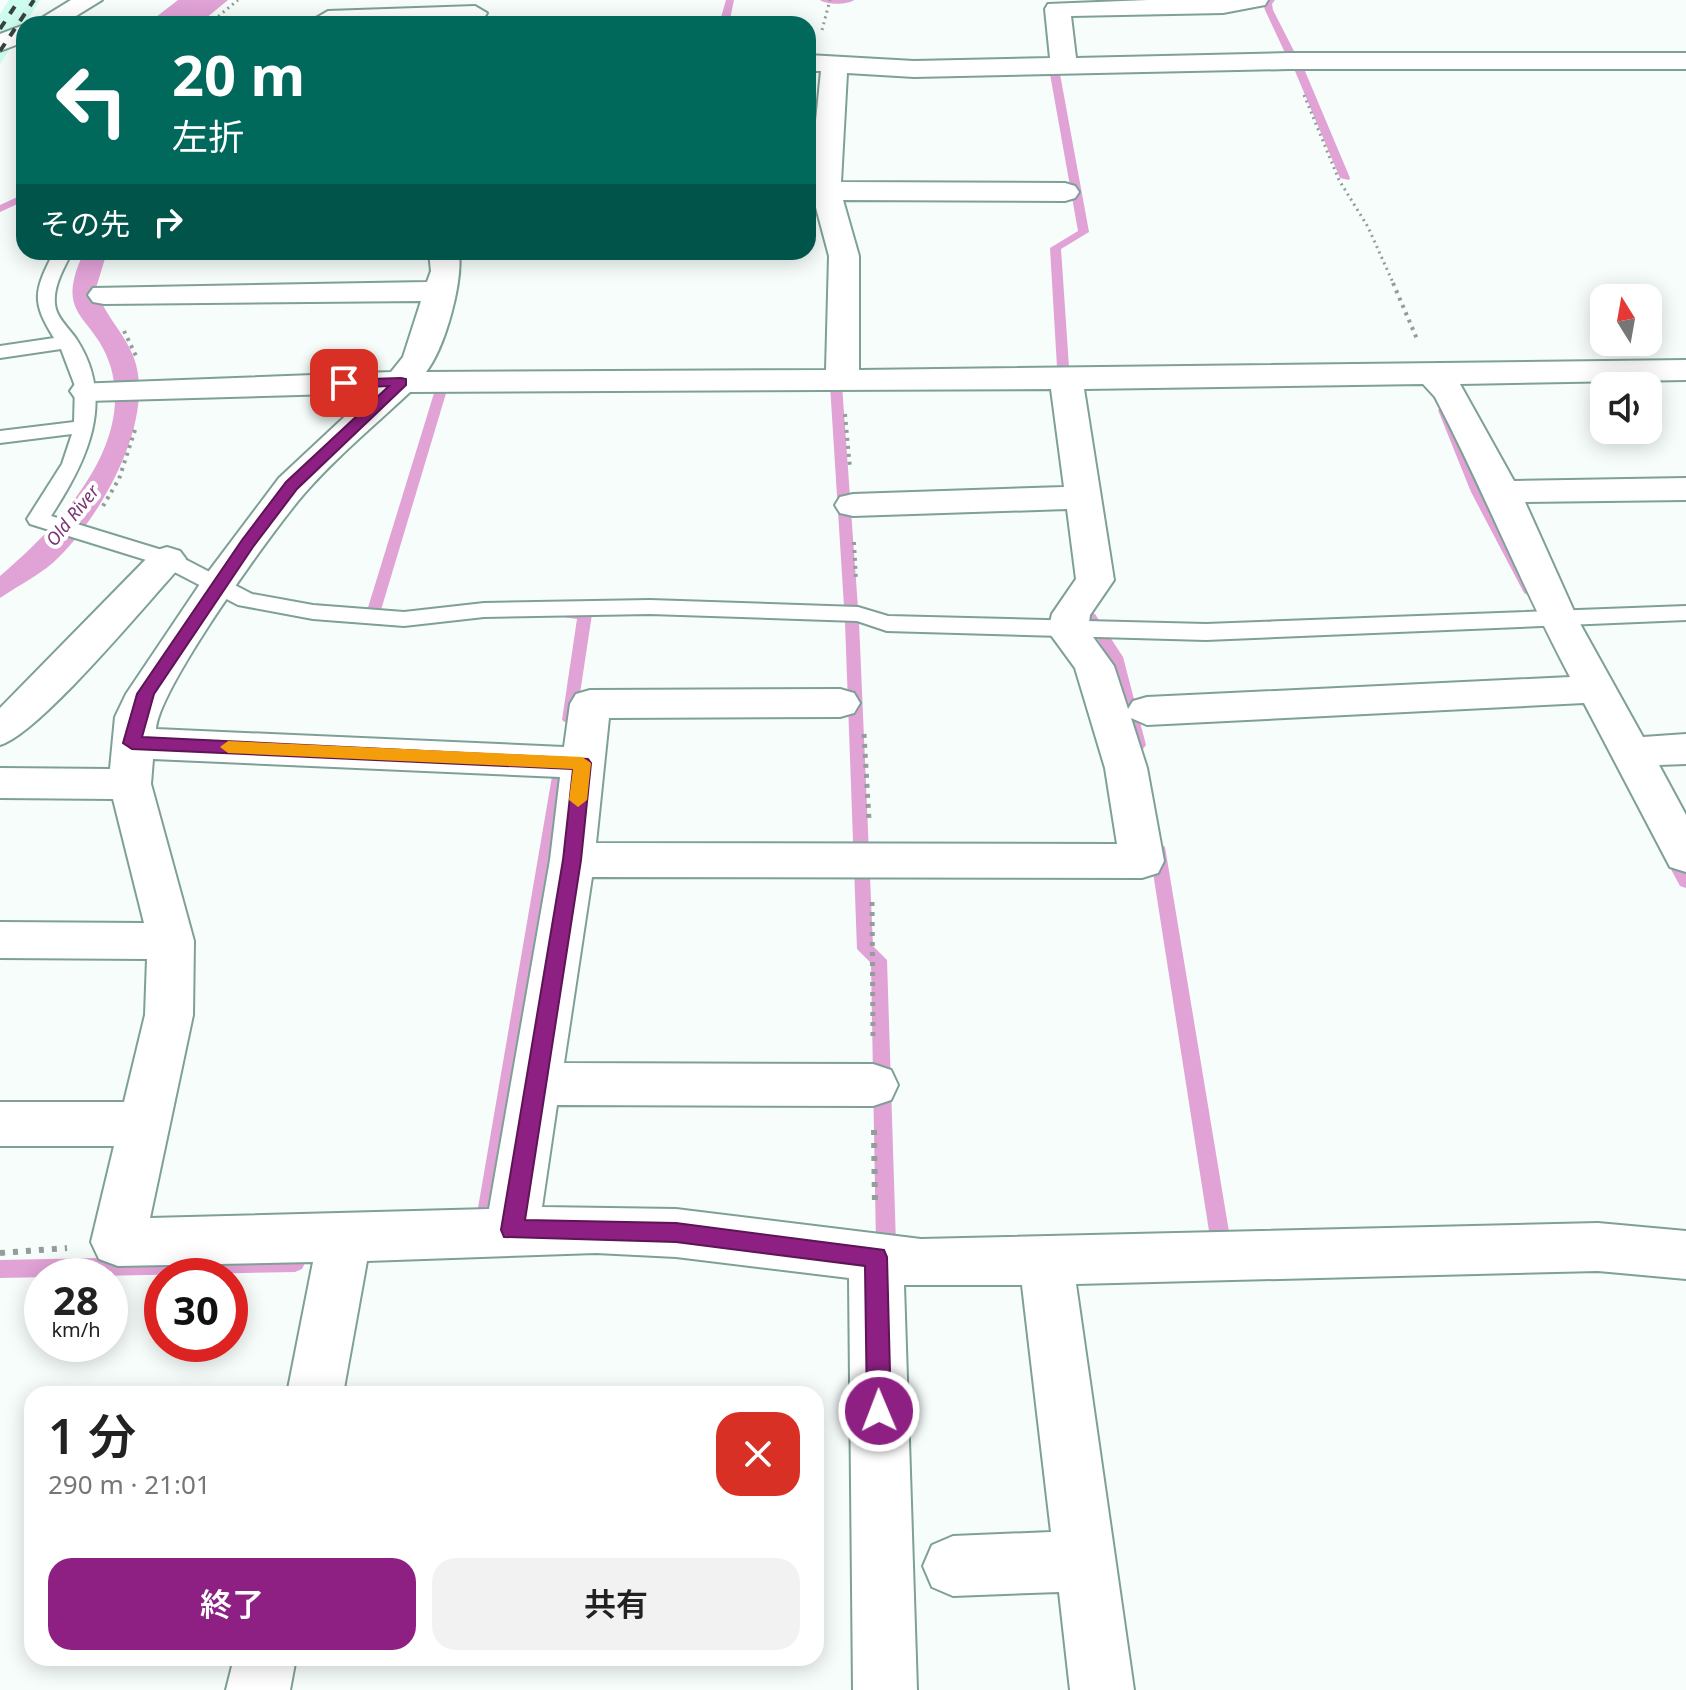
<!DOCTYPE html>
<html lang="ja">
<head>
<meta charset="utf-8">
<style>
  :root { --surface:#fff; --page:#f2f2f2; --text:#222; --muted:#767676; --accent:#8e2083 }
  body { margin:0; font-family:"Noto Sans","Noto Sans JP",sans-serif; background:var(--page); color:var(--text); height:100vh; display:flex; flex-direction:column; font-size:30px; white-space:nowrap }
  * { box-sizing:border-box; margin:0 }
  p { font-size:26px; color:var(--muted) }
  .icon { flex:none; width:44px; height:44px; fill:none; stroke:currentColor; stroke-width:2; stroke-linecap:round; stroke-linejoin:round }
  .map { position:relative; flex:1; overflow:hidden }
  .details { position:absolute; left:24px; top:1386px; width:800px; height:280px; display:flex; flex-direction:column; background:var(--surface); border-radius:24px; box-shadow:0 4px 20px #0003 }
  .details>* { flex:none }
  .guide { position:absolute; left:16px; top:16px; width:800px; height:244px; border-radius:24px; box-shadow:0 4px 20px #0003; background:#00695c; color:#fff; overflow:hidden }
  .needle { width:52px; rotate:349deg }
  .fabs { position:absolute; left:1590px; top:284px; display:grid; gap:16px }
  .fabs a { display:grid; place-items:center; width:72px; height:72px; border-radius:16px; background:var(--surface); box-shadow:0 4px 20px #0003; font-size:40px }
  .speed { position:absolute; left:24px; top:1258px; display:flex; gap:16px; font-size:40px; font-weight:700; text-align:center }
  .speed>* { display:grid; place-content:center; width:104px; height:104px; border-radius:50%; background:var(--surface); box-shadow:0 4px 20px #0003; line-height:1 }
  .speed small { font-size:20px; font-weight:400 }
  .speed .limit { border:12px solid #d22; background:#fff; color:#111 }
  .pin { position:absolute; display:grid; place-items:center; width:68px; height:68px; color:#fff; margin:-34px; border-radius:16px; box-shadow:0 4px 12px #0006 }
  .me { position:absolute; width:88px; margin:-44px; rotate:359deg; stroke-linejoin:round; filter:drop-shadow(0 0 6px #0008) }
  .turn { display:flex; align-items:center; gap:28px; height:168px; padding:0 24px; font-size:36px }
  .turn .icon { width:104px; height:104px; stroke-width:2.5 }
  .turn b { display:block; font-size:56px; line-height:68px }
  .then { display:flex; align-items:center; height:76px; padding:0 24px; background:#0003; gap:16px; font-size:30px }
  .round { display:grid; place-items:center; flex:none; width:84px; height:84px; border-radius:24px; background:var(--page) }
  .head { display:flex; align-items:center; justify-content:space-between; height:136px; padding:0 24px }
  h1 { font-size:48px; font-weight:600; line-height:60px }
  .button { display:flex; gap:16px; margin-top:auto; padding:16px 24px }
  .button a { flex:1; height:92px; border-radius:24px; background:var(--accent); color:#fff; font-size:32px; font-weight:600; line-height:92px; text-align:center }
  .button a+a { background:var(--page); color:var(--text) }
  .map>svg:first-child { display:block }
  .built { fill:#cefcef }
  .water { fill:#e1a2d6 }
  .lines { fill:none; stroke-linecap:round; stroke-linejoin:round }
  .stream { fill:#e1a2d6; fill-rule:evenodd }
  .service-casing { stroke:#7ea097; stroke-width:4 }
  .minor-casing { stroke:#7ea097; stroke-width:4 }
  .tertiary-casing { stroke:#7ea097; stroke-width:4 }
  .path-far3 { stroke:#939d9a; stroke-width:3; stroke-dasharray:2 4; stroke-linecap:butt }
  .path-far2 { stroke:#939d9a; stroke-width:4; stroke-dasharray:3 5; stroke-linecap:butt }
  .path-far1 { stroke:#939d9a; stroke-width:5; stroke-dasharray:4 6; stroke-linecap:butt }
  .path { stroke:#939d9a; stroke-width:6; stroke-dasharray:5 8; stroke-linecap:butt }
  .service { fill:#fff; fill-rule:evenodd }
  .minor { fill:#fff; fill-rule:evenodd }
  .tertiary { fill:#fff; fill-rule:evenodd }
  .rail { stroke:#374340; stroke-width:4; stroke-dasharray:9 9; stroke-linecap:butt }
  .route { fill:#8e2083; stroke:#5c1555; stroke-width:2 }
  .slow { fill:#f59e0b }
  .labels { text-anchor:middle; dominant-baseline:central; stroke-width:8; stroke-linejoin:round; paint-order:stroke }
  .far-water-label { font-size:18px; font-style:italic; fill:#7b3172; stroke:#fff }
</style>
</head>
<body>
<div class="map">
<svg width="1686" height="1690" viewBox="0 0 1686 1690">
  <rect width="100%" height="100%" fill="#f6fdfb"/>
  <path class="built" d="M9 0H40L0 64V14Z"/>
  <g class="water">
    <path d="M178 0H228L199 24H147Z"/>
    <path d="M84 252H107L96 288C103 314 125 333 134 358 156 419 102 514 60 556 44 573 19 585 0 598V576C55 529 134 449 111 368 95 313 52 320 84 252Z"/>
  </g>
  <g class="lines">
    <g class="stream">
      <path d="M726 0H734L729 24H719Z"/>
      <path d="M820 0H854C847 5 827 5 820 0Z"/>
      <path d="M1265 0H1275L1272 4 1273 10 1297 57 1295 59 1287 57 1265 10 1263 3Z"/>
      <path d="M1294 62 1302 64 1350 178 1349 180 1340 178 1292 64Z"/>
      <path d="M1055 71 1060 74 1089 232 1061 249 1069 367 1063 371 1057 367 1050 248 1078 231 1050 74Z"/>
      <path d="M24 194V201L0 212V205Z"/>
      <path d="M836 381 842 385 859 622 873 946 887 960 896 1244 893 1250 886 1253 879 1250 876 1244 871 963 857 949 845 622 830 385Z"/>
      <path d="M441 386 447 390 381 610 394 612 396 615 389 620 368 617 366 614 435 390Z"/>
      <path d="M1444 406 1450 410 1485 492 1537 591 1535 594H1525L1523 591 1471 492 1438 410Z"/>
      <path d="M568 609H585L592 614 576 720 569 725 562 720 577 619 563 617 561 614 563 611Z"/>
      <path d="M1090 612 1095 614 1123 657 1146 745 1143 749 1138 750 1130 745 1109 657 1083 617Z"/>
      <path d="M563 754 571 759 496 1217 493 1223 486 1226 468 1223 465 1217 468 1211 478 1208 555 759Z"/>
      <path d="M1157 841 1165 847 1232 1250 1229 1256 1222 1259 1215 1256 1212 1250 1149 847Z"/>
      <path d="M1669 845 1675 847 1686 867V888L1680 886 1661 851Z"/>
      <path d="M295 1254 302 1257 305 1263 302 1269 295 1272 0 1278V1260Z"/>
    </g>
    <g class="service-casing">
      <path id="service" d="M54 252H72C64 268 53 286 55 304 56 318 71 330 77 340 116 401 87 461 51 516L175 554 252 594 313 605 404 612 484 603 650 600 858 607 888 616 1206 624 1686 606V620L1206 640 887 631 857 621 650 614 484 617 404 626 313 619 238 605 159 564 30 524 27 519 62 464 72 434 0 443V431L74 422 75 386 61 349 0 358V346L54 338C31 301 34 291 54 252Z"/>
    </g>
    <g class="minor-casing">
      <g id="minor">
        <path d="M1148 0H1268L1265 5 1223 13 1071 16 1076 58 1289 53H1686V69H1289L914 77 847 73 841 182 1065 183 1075 186 1079 192 1075 198 1065 201 843 200 859 256V370L1686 360V380L1460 384 1514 481 1686 478V500L1525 502 1578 620 1643 737 1686 734V764L1659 765 1686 815V872L1670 867 1584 703 1147 725 1131 718 1147 768 1164 861 1158 873 1142 878 592 877 564 1063 873 1064 891 1070 898 1085 891 1100 873 1106 557 1105 542 1207 676 1209 921 1239 1598 1223 1686 1231V1279L1598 1271 1076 1284 1134 1690H1070L1059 1592 953 1596 932 1587 923 1566 932 1545 953 1536 1051 1532 1022 1285H904L917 1690H853L849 1278 676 1257 596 1253 367 1261 343 1394H287L313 1262 118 1266 99 1259 91 1242 114 1146H0V1102H124L145 1015 147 959 0 958V922L144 923 113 799 0 798V768L110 769 115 717 126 694 206 575 279 478 370 393 87 401 75 398 70 391 75 384 391 372 403 357 421 301 104 304 93 302 88 295 93 288 427 282 431 271 429 252H459C463 282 445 348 426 372L826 370 829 256 814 200H808L821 71H808V55L914 61 1050 58 1045 9 1048 4ZM1423 384 1435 397C1483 489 1521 585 1570 677L1147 697 1133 701 1128 709 1114 666 1088 630 1090 615 1114 580 1084 389ZM1051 389 1064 487 853 494 840 497 835 505 840 513 853 516 1067 509 1076 579 1052 614 1048 631 1075 668 1105 768 1117 844 596 843 609 718 840 717 854 713 860 703 854 693 840 689 590 690 576 694 570 704 564 747 156 729C159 688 272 531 304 494 336 457 375 425 410 392ZM153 759 560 777 550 860 489 1209 150 1218 193 1015 194 941 151 784Z"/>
        <path d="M475 6 487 13 484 18 322 24 316 18 328 11Z"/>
        <path d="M167 547 180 551 186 559 180 567C146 604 39 734 0 745V708L154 551Z"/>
        <path d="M234 1658H296L290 1690H226Z"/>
      </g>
    </g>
    <g class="tertiary-casing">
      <g id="tertiary">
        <path d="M71 0H102L63 24H32Z"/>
        <path d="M24 25V42L0 51V34Z"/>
      </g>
    </g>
    <g class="path-far3">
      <path d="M209 24 238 0"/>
      <path d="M822 30 830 0"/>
      <path d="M1304 95 1339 180 1368 227 1394 285"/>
    </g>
    <g class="path-far2">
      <path d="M1393 283 1417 339"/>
      <path d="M124 331 137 358"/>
      <path d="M845 414 850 468"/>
      <path d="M103 506 119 479 136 427"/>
      <path d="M854 542 856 580"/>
    </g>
    <g class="path-far1">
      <path d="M864 734 869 820"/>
      <path d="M872 902 873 1040"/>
    </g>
    <g class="path">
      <path d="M874 1130 875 1208"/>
      <path d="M0 1253 67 1248"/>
    </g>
    <use href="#service" class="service"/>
    <use href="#minor" class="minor"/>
    <use href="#tertiary" class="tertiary"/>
    <g class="rail">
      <path d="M0 29 19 0"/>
      <path d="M0 51 34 0"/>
    </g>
  </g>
  <path class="route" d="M401 378 406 379V385L297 489 253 547 154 694 142 737 588 759 591 763 581 860 525 1220 676 1223 884 1250 887 1257 891 1411 888 1419 879 1423 871 1419 867 1411 865 1266 676 1242 504 1237 501 1230 563 860 573 769 132 749 123 743 137 694 242 540 286 482 389 386 344 388 339 386V380Z"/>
  <path class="slow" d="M228 741 582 757 591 763 587 800 578 807 569 800 573 769 228 753 220 747Z"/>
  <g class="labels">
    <g class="far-water-label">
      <text transform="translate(72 515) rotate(-51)">Old River</text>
    </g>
  </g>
</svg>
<div class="fabs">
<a><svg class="needle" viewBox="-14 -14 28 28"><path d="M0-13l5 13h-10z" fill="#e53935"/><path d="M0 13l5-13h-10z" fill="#767676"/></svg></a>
<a><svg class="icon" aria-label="sound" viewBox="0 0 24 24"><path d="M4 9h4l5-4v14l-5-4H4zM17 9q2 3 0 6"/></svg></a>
</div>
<div class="speed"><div>28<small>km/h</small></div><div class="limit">30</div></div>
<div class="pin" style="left:344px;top:383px;background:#d93025"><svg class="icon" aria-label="arrive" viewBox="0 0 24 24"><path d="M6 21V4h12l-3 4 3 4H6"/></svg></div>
<svg class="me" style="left:879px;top:1411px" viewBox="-20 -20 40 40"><circle r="17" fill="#8e2083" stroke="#fff" stroke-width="3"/><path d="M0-11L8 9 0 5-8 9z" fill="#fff"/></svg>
<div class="guide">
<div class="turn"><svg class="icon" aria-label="left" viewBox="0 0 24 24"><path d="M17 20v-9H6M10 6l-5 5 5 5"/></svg><div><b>20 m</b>左折</div></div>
<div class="then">その先<svg class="icon" aria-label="right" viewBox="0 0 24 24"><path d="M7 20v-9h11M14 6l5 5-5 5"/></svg></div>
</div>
<section class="details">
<div class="head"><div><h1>1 分</h1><p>290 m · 21:01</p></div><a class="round" style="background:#d93025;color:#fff"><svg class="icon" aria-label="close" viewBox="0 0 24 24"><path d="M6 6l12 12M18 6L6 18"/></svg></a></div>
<div class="button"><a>終了</a><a>共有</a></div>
</section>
</div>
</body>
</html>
